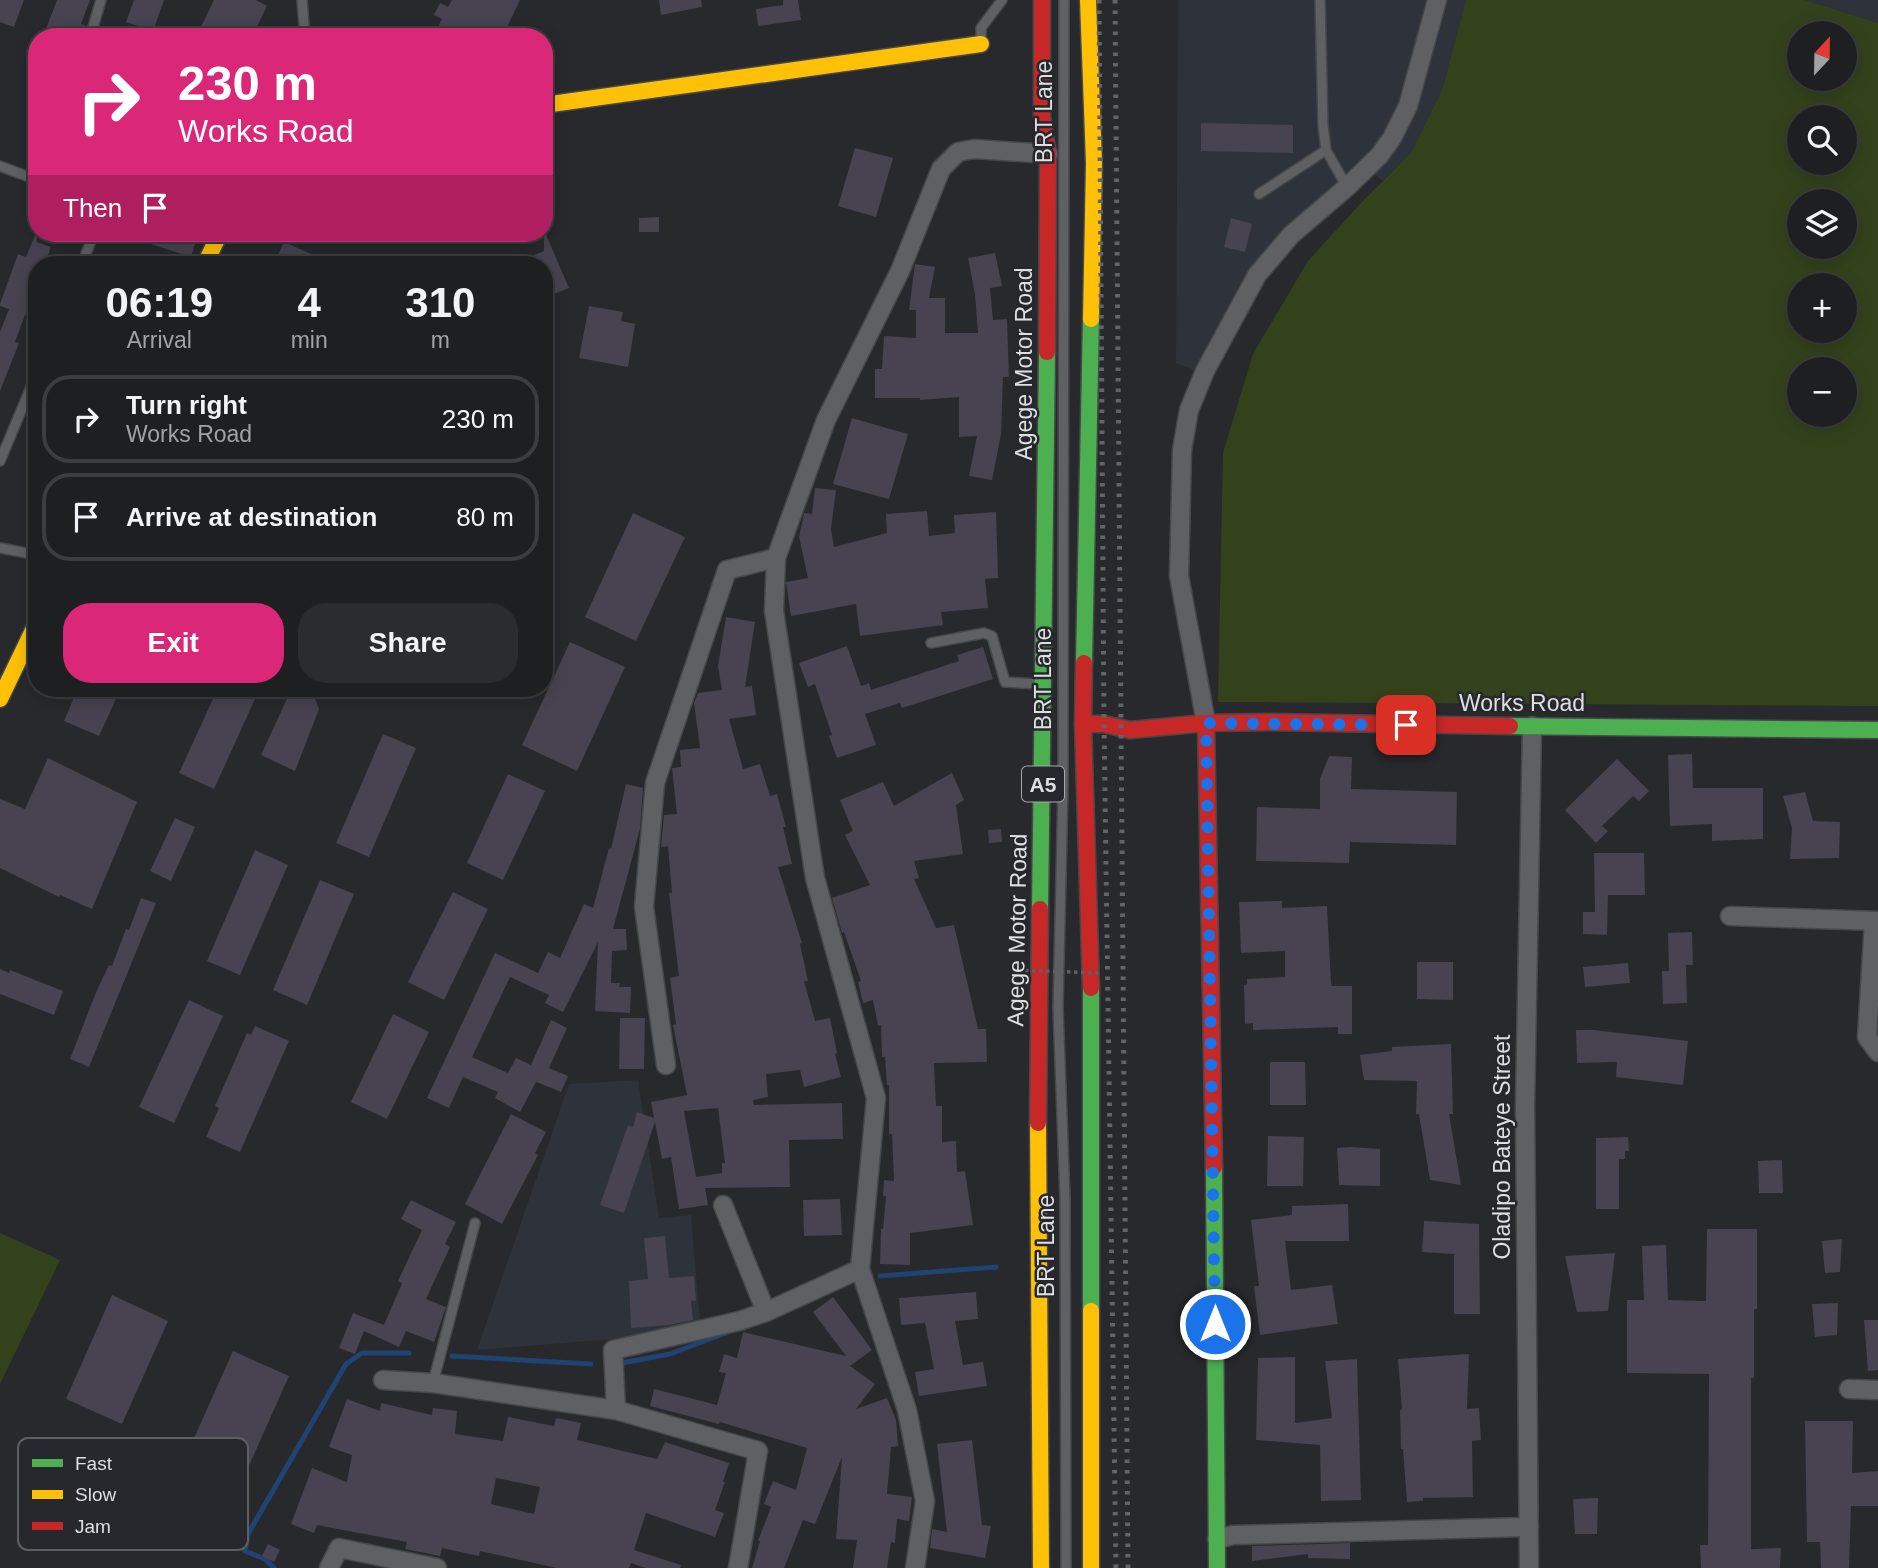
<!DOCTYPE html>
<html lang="en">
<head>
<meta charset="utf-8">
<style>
  :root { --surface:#1d1f21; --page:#2a2c2e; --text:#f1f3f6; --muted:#a0a2a5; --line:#3b3d3f; --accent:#db2777 }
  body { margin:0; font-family:Arial,sans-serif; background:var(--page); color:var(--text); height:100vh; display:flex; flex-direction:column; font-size:26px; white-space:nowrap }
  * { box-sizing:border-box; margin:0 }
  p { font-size:23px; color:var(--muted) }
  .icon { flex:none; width:38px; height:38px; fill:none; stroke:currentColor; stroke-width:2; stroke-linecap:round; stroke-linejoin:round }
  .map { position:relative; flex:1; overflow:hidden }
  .drawer { position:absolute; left:28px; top:256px; width:525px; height:441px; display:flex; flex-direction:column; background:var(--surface); border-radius:28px; box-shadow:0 4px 18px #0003,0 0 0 2px var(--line) }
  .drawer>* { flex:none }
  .hud { position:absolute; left:28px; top:28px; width:525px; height:214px; border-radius:28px; box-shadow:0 4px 18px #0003,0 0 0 2px var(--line); background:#db2777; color:#fff; overflow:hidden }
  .needle { width:46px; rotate:22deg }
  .tools { position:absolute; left:1787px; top:21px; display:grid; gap:14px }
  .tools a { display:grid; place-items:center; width:70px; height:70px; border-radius:50%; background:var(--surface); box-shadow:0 4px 18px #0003,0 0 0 2px var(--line); font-size:35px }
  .pin { position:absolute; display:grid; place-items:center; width:60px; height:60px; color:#fff; margin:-30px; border-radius:14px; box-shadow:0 4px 10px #0006 }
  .me { position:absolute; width:77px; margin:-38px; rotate:0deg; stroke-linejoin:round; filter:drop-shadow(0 0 5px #0008) }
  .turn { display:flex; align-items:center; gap:24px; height:147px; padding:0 35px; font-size:32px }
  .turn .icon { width:91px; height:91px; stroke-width:2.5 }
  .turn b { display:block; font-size:49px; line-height:60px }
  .then { display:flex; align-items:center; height:66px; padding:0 35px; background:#0003; gap:14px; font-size:26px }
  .eta { display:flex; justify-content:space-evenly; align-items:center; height:119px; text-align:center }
  .eta b { font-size:42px; font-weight:600; line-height:49px }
  .button { display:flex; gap:14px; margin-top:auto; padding:14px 35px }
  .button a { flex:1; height:80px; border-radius:28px; background:var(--accent); color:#fff; font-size:28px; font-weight:600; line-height:80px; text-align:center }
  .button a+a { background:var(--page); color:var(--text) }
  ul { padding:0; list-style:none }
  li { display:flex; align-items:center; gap:21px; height:88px; margin:0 14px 10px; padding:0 21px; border:4px solid var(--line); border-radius:28px }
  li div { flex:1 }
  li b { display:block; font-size:26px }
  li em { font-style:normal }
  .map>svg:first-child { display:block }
  .built { fill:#2e323a }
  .green { fill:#34421c; fill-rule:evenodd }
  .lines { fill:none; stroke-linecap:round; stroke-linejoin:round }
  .stream { stroke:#1f4473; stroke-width:5 }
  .building { fill:#474350; fill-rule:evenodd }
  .lane-casing { stroke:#464749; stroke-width:12 }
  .street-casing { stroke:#464749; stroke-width:21 }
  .fast-casing { stroke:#464749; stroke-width:19 }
  .slow-casing { stroke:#464749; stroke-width:19 }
  .jam-casing { stroke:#464749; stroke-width:19 }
  .lane { stroke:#5f6063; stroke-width:9 }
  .street { stroke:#5f6063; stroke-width:18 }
  .fast { stroke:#4caf50; stroke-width:16 }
  .slow { stroke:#ffc107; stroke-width:16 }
  .jam { stroke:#c62828; stroke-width:16 }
  .rail { stroke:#636468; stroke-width:5; stroke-dasharray:3.5 7; stroke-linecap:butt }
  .path-bridge { stroke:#606063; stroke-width:3.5; stroke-dasharray:3.5 3.5; stroke-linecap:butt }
  .route { stroke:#1a73e8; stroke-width:12; stroke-dasharray:0 21.6 }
  .labels { text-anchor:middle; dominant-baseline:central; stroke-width:5; stroke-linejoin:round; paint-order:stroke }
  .shield { fill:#26282d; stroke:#a7a8ac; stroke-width:2 }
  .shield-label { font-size:21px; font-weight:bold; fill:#dedfe2 }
  .street-label { font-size:23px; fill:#dedfe2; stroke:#26282d }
  .key { fill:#26282d; stroke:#5d5f63; stroke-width:2 }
  .key-label { font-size:19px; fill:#dedfe2 }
</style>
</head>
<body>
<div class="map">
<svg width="1878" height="1568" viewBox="0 0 1878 1568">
  <rect width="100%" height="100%" fill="#27292c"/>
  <g class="built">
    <path d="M1178 0H1466L1442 90 1411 153 1382 181 1364 164 1300 218 1243 279 1194 370 1176 363Z"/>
    <path d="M1805 0H1878V23Z"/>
    <path d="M638 1080 659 1218 691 1215 701 1332 477 1350 569 1084Z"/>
  </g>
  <g class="green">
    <path d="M1466 0H1805L1878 23V706L1218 702 1223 453 1253 354 1308 261 1360 204 1411 153 1442 90ZM1799 33H1844V79H1799ZM1799 117H1844V163H1799ZM1799 201H1844V247H1799ZM1799 285H1844V331H1799ZM1799 369H1844V415H1799Z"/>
    <path d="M0 1233 60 1260 0 1384Z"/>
  </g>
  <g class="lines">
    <g class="stream">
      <path d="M880 1276 996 1267"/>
      <path d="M452 1356 591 1364"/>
      <path d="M616 1364 670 1354 731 1331"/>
      <path d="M274 1568 265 1559 245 1551 248 1534 346 1364 362 1353H409"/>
    </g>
  </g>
  <g class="building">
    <path d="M0 0H24L14 27 0 22Z"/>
    <path d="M57 0H90L81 24 86 26 83 37H43Z"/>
    <path d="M134 0H164L153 31 126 22Z"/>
    <path d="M214 0H256L267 6 252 37H196Z"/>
    <path d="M452 0H520L507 27 527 37H433L442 19 434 15 440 3 448 7Z"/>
    <path d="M659 0H701L702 7 661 15Z"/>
    <path d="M783 0H798L801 20 758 26 756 9 783 5Z"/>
    <path d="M1201 123 1293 125V153L1201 151Z"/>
    <path d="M855 148 893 158 876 217 838 206Z"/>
    <path d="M659 217V232H639V218Z"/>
    <path d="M1231 218 1252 224 1245 252 1224 247Z"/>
    <path d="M544 230 569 288 544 298V264H513L544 251Z"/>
    <path d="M36 233 37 242 51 247 45 264H37V298L30 317 25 315 15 342 19 343 0 391V332L9 309 0 306V304L18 254 26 257Z"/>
    <path d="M155 233H181L197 238 191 257 151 244Z"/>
    <path d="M284 242 334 264H274Z"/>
    <path d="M995 253 1002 286 990 288 993 320 1007 319 1009 377H1003L1001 434 992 480 969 476 977 436 959 437V397L920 400V398H875V369H882L884 336 916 338V310H909L915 264 935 267 929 298H945V333H978L975 294 968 258Z"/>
    <path d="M589 306 623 312 621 321 635 324 628 367 579 358Z"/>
    <path d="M852 418 908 434 889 499 833 484Z"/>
    <path d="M815 488 836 490 831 529 834 547 887 533 886 514 927 511 929 536 955 533 954 515 996 512 998 578 985 579 988 608 941 612 943 625 860 636 856 604 791 616 786 582 808 578 799 537 804 513 812 514Z"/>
    <path d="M633 513 685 537 636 641 585 617Z"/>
    <path d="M726 617 755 622 745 687 752 686 756 715 729 719 743 769 760 764 770 796 777 794 786 827H783L792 864 778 867 802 943 800 944 808 981H804L815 1021 830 1018 837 1053 835 1054 841 1077 804 1087 800 1070 766 1074 768 1097 753 1100 754 1105 842 1103 843 1139 789 1140 790 1187 705 1188 708 1205 679 1209 671 1157 662 1159 655 1122 624 1213 600 1205 628 1125 633 1127 637 1112 654 1118 651 1102 687 1095 673 1025 676 1024 670 978 679 976 669 893H672L668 846 661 847 664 815 677 814 672 768 681 767 680 750 700 748 694 703 698 693 722 690 718 666ZM718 1108 725 1163H722V1173L696 1177 684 1111Z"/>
    <path d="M570 642 625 667 577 771 522 745Z"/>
    <path d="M847 646 861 686 869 683 871 690 959 661 957 655 983 647 993 679 902 708 900 703 865 714 876 745 837 758 829 736 832 735 815 684 808 687 799 663Z"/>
    <path d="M78 688H121L99 736 64 721Z"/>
    <path d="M218 688H260L214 789 179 773Z"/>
    <path d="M292 688H311L319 709 295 771 261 755Z"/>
    <path d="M383 734 416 748 369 857 336 843Z"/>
    <path d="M1692 754 1693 788H1763V839L1712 841V824L1670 826 1668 755Z"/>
    <path d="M1329 756 1352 757 1351 789 1457 792 1456 845 1350 842 1349 863 1256 861 1257 807 1320 809V779Z"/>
    <path d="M48 758 137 802 92 909 60 895 59 897 0 868V799L25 809Z"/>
    <path d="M1617 759 1649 791 1639 801 1633 796 1602 826 1608 831 1596 843 1565 810Z"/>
    <path d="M952 773 964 800 956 805 963 854 914 861 919 878 914 879 936 928 954 925 978 1029H986L987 1062 934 1063 936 1106H942V1142L956 1141 957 1172 965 1171 973 1225 910 1233V1265L880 1264 881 1229H883L886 1196H883L884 1180 894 1181 892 1134H889V1085H887L885 1057H882L881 1025 878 1026 873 1000 863 1003 858 982 861 981 844 932 842 933 832 898 870 885 845 835 853 831 840 800 883 782 894 806Z"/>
    <path d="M508 774 545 791 503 880 467 863Z"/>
    <path d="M626 784 643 788 640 829 613 929H626L627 950 612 951 611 983H620L619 987H631L630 1013 595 1011 598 942 563 1012 545 1003 549 995 510 977 472 1057 508 1073 516 1058 531 1065 551 1020 567 1028 549 1068 568 1076 561 1092 536 1082 520 1112 495 1098 498 1092 463 1077 449 1108 427 1098 495 953 538 973 548 952 560 958 584 904 593 908 609 848 611 849Z"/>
    <path d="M1805 792 1813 821 1840 822 1839 858 1790 859 1792 828 1783 796Z"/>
    <path d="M175 818 195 827 171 881 150 871Z"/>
    <path d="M1001 829 1002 842 989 843 988 830Z"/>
    <path d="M255 850 288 865 240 975 207 961Z"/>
    <path d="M1594 853H1644L1645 895H1608L1607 935 1583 934V912H1595Z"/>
    <path d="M320 880 354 894 307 1005 273 990Z"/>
    <path d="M453 892 488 909 444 1000 408 982Z"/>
    <path d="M141 898 156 903 89 1067 70 1059 97 990 109 965 112 966 126 929 129 930Z"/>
    <path d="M1282 901V908L1327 906 1331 983 1332 986H1352V1034H1338V1027L1253 1030V1023L1245 1024 1244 985 1247 984V979L1285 977V951L1241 953 1239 902Z"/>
    <path d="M1692 932 1693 965H1686L1687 1003 1663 1004 1662 971H1669L1668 933Z"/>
    <path d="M1417 962H1453V1000L1417 999Z"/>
    <path d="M1628 963 1630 983 1585 987 1583 967Z"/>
    <path d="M0 969 9 973 10 970 63 991 54 1015 0 994Z"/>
    <path d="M189 1000 223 1016 174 1123 139 1107Z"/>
    <path d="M393 1014 429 1032 387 1119 351 1102Z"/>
    <path d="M620 1018H645L644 1069H619Z"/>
    <path d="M255 1026 289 1041 240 1152 206 1137 219 1108 215 1106 247 1033 251 1035Z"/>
    <path d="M1576 1030H1594L1688 1041 1683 1085 1616 1077 1617 1062 1577 1063Z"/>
    <path d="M1451 1044 1453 1114H1449L1461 1185 1430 1180 1419 1114H1416L1417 1081 1364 1080 1360 1055 1392 1051V1047Z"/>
    <path d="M1270 1062H1305L1306 1105H1270Z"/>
    <path d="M511 1114 546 1132 535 1153 538 1155 502 1224 465 1204Z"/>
    <path d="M1268 1136 1304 1137 1303 1186H1267Z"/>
    <path d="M1628 1137 1629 1151H1625V1159H1619V1209H1596V1138Z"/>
    <path d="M1351 1147 1380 1149V1186L1339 1185 1337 1148Z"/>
    <path d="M1782 1160 1783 1193H1759L1758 1161Z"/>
    <path d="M840 1199 842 1235 804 1236 803 1200Z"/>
    <path d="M411 1200 456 1222 445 1244 450 1247 426 1299 446 1307 434 1342 406 1331 399 1347 364 1331 355 1354 339 1348 353 1313 384 1325 402 1283 398 1281 422 1230 401 1219Z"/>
    <path d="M1348 1204 1349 1241H1285L1291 1290 1332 1285 1338 1324 1260 1335 1254 1286H1259L1251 1220 1292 1215V1206Z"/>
    <path d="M1424 1221 1479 1224 1480 1314H1454V1254L1422 1252Z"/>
    <path d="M1707 1229H1757V1309H1754V1378H1751V1549L1781 1548 1780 1568H1701L1700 1545H1708L1709 1374 1627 1373V1300H1644L1642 1246 1666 1245 1668 1300 1706 1301Z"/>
    <path d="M665 1236 669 1278 694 1276 696 1301H691L693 1320 669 1325 631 1328 629 1281 648 1279 644 1238Z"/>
    <path d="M1842 1239 1840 1272 1825 1273 1822 1241Z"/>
    <path d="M1615 1253 1608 1311 1577 1312 1565 1256Z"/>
    <path d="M976 1292 978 1319 955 1321 963 1365 983 1362 987 1386 919 1396 915 1372 934 1369 925 1323 901 1325 899 1298Z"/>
    <path d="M112 1295 168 1321 122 1424 66 1399Z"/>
    <path d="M833 1297 872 1350 850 1366 875 1384 856 1409 887 1398 896 1420 898 1446 891 1447 887 1494 912 1497 909 1521 897 1519 895 1543 891 1542 887 1568H853L857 1540 836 1539 842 1457 815 1524 803 1520 784 1568H752L760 1541H758L771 1507 764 1504 773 1481 796 1490 807 1448 720 1422 719 1424 650 1406 654 1389 717 1405 726 1373 719 1372 724 1354 737 1358 743 1332 846 1356 813 1312Z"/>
    <path d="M1838 1303 1837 1335 1815 1337 1812 1304Z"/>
    <path d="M1864 1320H1878V1370L1868 1371Z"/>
    <path d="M233 1351 289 1376 243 1479 187 1454Z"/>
    <path d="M1469 1354 1467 1409 1479 1408 1481 1440 1472 1441 1473 1497 1423 1498V1501L1407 1502 1403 1449H1401L1400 1410H1402L1398 1359Z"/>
    <path d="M1295 1357V1423L1332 1418 1325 1361 1357 1359 1361 1500 1321 1501 1320 1445 1256 1440 1258 1358Z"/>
    <path d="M347 1399 380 1411 381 1403 432 1415 433 1408 457 1411 455 1434 503 1441 508 1417 554 1426 556 1418 581 1423 577 1440 657 1459 665 1442 729 1463 723 1482H725L715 1510 724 1513 715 1537 646 1513 634 1550 681 1565 680 1568H646L631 1563 629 1568H557L480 1551 479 1556 442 1548 440 1556 405 1549 407 1542 317 1525 314 1533 291 1524 312 1468 347 1482 352 1455 329 1447ZM496 1478 540 1487 534 1514 491 1504Z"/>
    <path d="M1805 1421H1853L1852 1473 1878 1471V1506H1851L1849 1568H1821L1820 1542H1807Z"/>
    <path d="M972 1440 982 1525 991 1526 985 1558 930 1548 932 1529 947 1532 937 1444Z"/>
    <path d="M1598 1498 1597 1534H1575L1573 1499Z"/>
    <path d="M1350 1543V1559L1308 1558V1554L1252 1561V1546Z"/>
    <path d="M268 1544 280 1550 274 1562 262 1556Z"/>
  </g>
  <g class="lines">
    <g class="lane-casing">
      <g id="lane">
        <path d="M302 0 305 37"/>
        <path d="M1064 0 1063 787 1058 1008 1065 1198 1066 1568"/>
        <path d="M1320 0 1323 126 1326 150 1347 187"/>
        <path d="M90 37 101 0"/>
        <path d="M981 44V28L1002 0"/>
        <path d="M0 166 37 180"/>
        <path d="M1259 194 1326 150"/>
        <path d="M82 264 94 233"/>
        <path d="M0 461 37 373"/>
        <path d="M0 548 37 555"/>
        <path d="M931 643 984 633 992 636 1005 682 1039 684"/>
        <path d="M433 1383 475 1223"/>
      </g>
    </g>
    <g class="street-casing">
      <g id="street">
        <path d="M1206 723 1179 576 1182 450 1189 410 1205 371 1257 275 1291 235 1347 187 1379 156 1392 138 1408 106 1437 0"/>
        <path d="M1730 916 1878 921"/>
        <path d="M1874 921 1867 1037 1878 1052"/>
        <path d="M666 1065 644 907 655 783 727 570 776 558"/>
        <path d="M723 1205 766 1312"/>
        <path d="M383 1380 433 1383 616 1410 758 1451 738 1568"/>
        <path d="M1849 1389 1878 1390"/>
        <path d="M616 1410 613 1350 739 1321 766 1312 860 1269"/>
        <path d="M1217 1539 1233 1535 1529 1527"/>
        <path d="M329 1568 339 1548 437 1568"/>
        <path d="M915 1568 925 1501 907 1410 860 1269 876 1098 815 878 774 611 776 558 826 420 900 271 941 169 958 152 974 149 1048 154"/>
        <path d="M1529 1568 1525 1106 1532 726"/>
      </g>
    </g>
    <g class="fast-casing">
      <g id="fast">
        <path d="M1084 663 1091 319"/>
        <path d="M1510 726 1878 730"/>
        <path d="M1040 909 1047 352"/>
        <path d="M1091 988V1311"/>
        <path d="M1214 1167 1217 1568"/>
      </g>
    </g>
    <g class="slow-casing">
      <g id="slow">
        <path d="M1088 0 1094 163 1091 319"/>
        <path d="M544 105 981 44"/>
        <path d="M205 264 220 233"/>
        <path d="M0 699 37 622"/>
        <path d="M1038 1123 1041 1568"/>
        <path d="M1091 1568V1311"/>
      </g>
    </g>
    <g class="jam-casing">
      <g id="jam">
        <path d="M1042 0V117L1048 154 1047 352"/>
        <path d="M1084 663 1083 724 1091 988"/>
        <path d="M1206 723 1214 1167"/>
        <path d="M1083 724H1104L1130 730 1206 723 1268 722 1510 726"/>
        <path d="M1038 1123 1040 909"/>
      </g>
    </g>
    <use href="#lane" class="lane"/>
    <use href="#street" class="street"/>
    <use href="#fast" class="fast"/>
    <use href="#slow" class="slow"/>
    <use href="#jam" class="jam"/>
    <g class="rail">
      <path d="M1099 0 1104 724 1116 1568"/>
      <path d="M1115 0 1128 1568"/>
    </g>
    <path class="path-bridge" d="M1018 970 1101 973"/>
  </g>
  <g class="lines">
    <path class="route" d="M1215 1324 1206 723 1406 725"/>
  </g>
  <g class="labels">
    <rect class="shield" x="1022" y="766.5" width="42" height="35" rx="5"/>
    <g class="shield-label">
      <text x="1043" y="784">A5</text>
    </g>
    <g class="street-label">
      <text transform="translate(1044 112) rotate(-90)">BRT Lane</text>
      <text transform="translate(1024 364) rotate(-90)">Agege Motor Road</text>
      <text transform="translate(1043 679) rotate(-90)">BRT Lane</text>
      <text x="1522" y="703">Works Road</text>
      <text transform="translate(1017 930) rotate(-89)">Agege Motor Road</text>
      <text transform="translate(1502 1147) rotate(-90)">Oladipo Bateye Street</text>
      <text transform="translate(1046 1246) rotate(-90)">BRT Lane</text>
    </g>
  </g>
  <rect x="18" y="1438" width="230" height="112" rx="10" class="key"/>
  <rect x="32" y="1459" width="31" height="8" fill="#4caf50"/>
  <rect x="32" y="1490" width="31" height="9" fill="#ffc107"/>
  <rect x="32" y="1522" width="31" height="8" fill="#c62828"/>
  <g class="key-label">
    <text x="75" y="1470">Fast</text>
    <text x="75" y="1501">Slow</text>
    <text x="75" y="1533">Jam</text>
  </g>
</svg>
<div class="tools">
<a><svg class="needle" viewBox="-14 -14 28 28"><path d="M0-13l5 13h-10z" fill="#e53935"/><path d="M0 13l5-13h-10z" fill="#a0a2a5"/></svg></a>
<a><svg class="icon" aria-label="search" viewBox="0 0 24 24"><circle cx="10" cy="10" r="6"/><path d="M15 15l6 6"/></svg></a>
<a><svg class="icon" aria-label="layers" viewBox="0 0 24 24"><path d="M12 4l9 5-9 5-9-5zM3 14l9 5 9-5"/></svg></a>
<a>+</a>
<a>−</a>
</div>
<div class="pin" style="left:1406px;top:725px;background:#d93025"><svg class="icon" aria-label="arrive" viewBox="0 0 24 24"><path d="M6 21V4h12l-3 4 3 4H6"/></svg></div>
<svg class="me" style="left:1215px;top:1324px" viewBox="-20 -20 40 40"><circle r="17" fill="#1a73e8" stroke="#fff" stroke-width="3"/><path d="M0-11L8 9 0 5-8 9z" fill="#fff"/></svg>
<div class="hud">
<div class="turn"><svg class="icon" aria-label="right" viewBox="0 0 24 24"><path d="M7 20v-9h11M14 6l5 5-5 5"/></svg><div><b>230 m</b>Works Road</div></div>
<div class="then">Then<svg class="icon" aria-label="arrive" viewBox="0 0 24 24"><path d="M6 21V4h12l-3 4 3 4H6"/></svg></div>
</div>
<section class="drawer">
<div class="eta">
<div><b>06:19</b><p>Arrival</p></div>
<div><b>4</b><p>min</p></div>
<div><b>310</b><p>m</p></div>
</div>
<ul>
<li><svg class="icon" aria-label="right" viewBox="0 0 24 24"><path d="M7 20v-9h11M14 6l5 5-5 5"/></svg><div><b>Turn right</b><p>Works Road</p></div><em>230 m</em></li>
<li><svg class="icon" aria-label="arrive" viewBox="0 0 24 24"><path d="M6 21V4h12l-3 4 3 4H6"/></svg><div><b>Arrive at destination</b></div><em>80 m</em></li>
</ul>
<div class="button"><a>Exit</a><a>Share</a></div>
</section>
</div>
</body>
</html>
